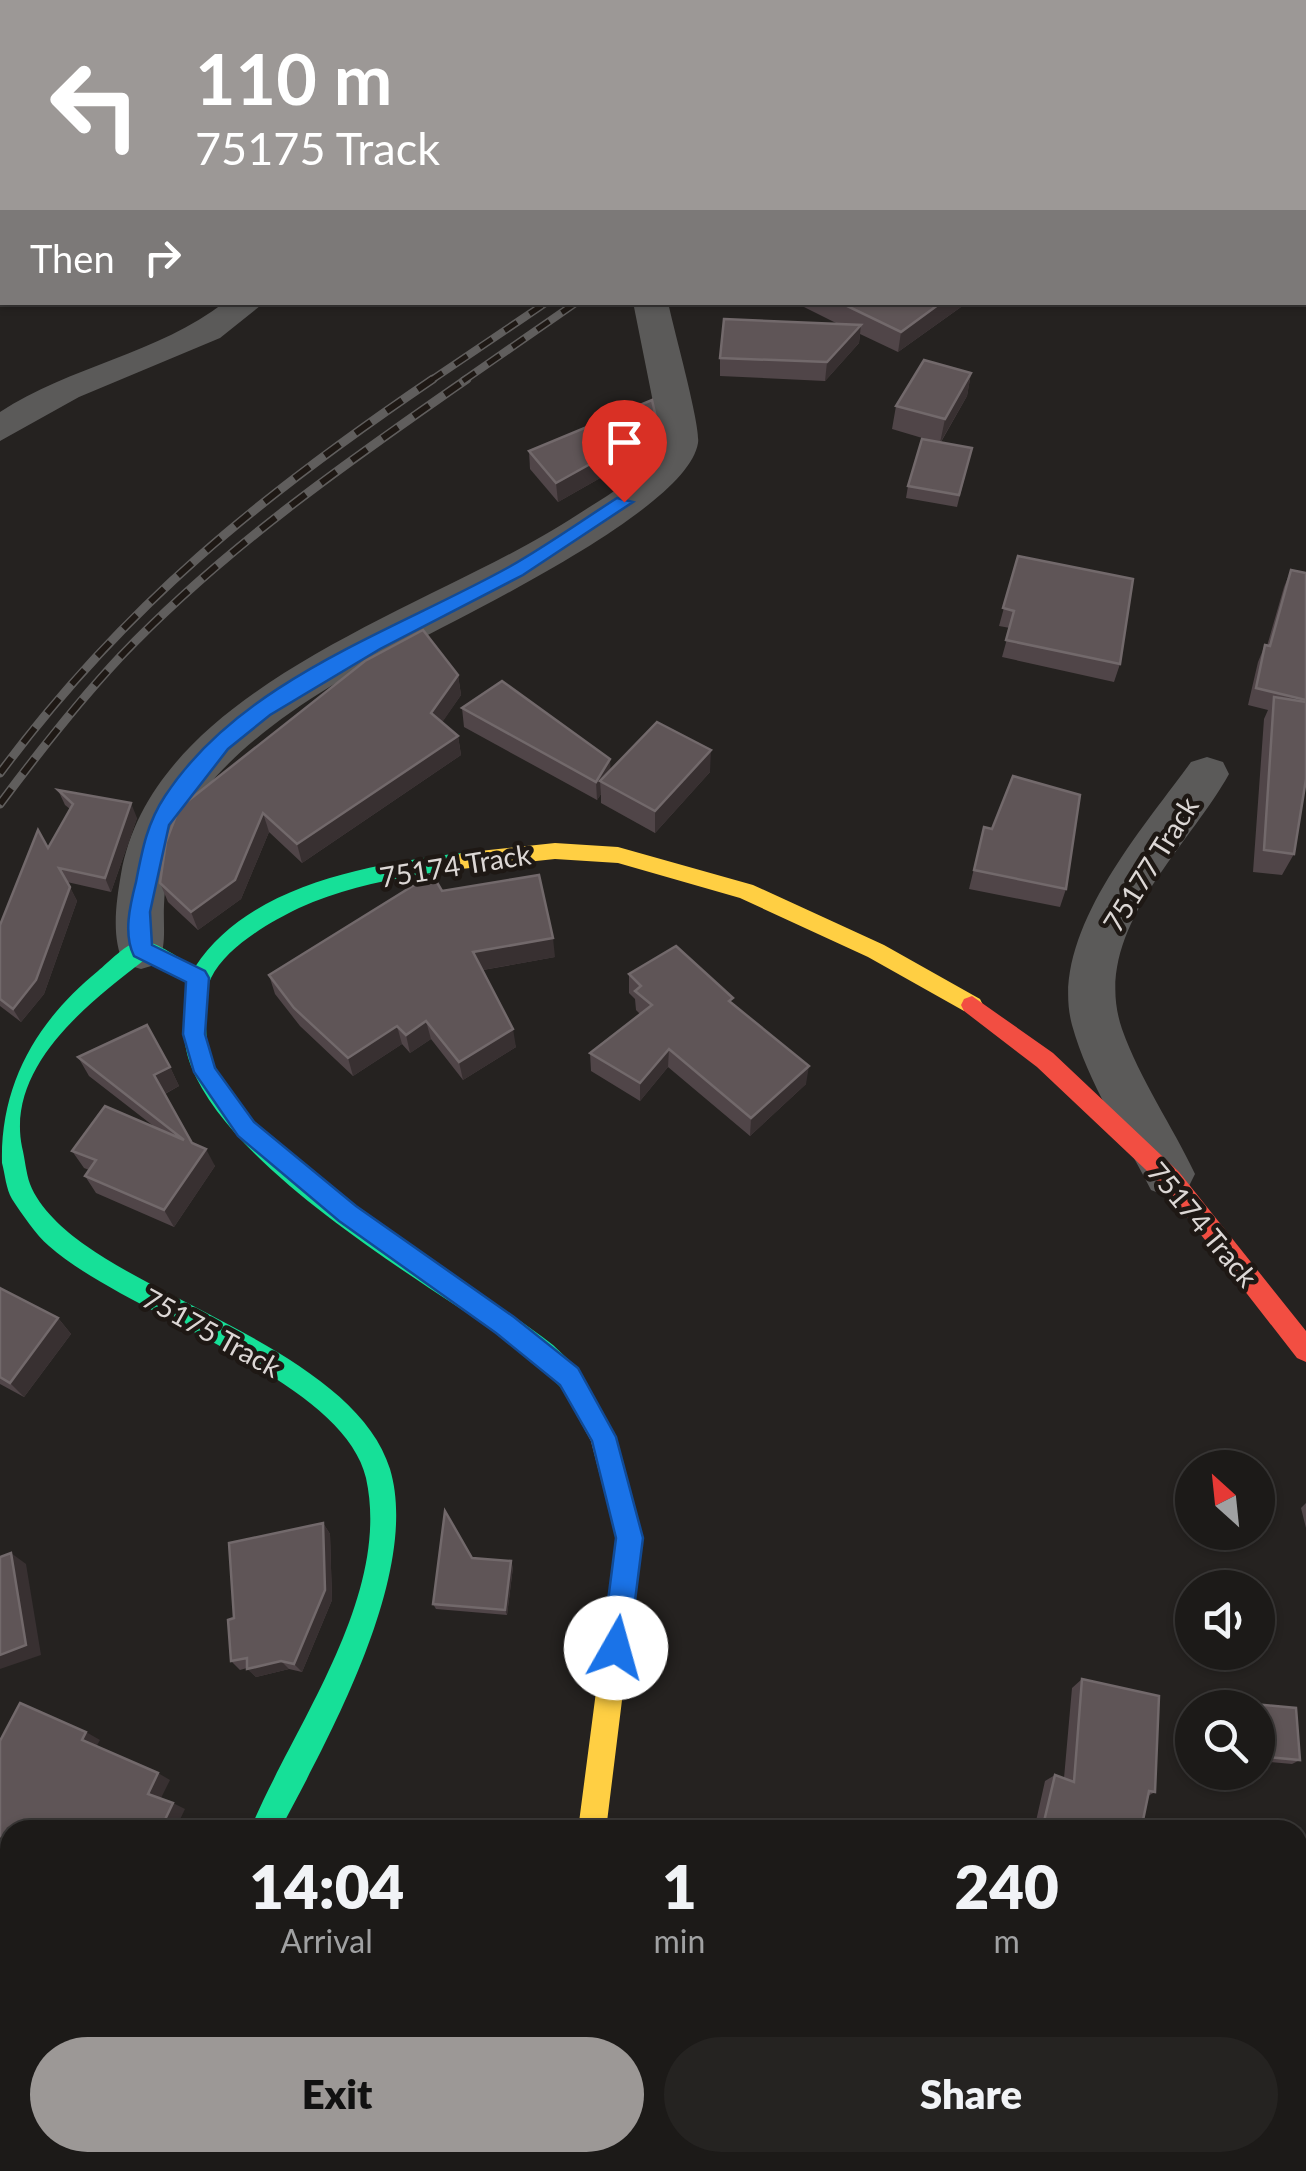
<!DOCTYPE html>
<html lang="en">
<head>
<meta charset="utf-8">
<style>
  :root { --surface:#1c1a18; --page:#252321; --text:#f1f3f6; --muted:#a0a1a2; --line:#3a3837; --accent:#9c9896 }
  body { margin:0; font-family:Lato,sans-serif; background:var(--page); color:var(--text); height:100vh; display:flex; flex-direction:column; font-size:38px; white-space:nowrap }
  * { box-sizing:border-box; margin:0 }
  p { font-size:32px; color:var(--muted) }
  .icon { flex:none; width:55px; height:55px; fill:none; stroke:currentColor; stroke-width:2; stroke-linecap:round; stroke-linejoin:round }
  .map { position:relative; flex:1; overflow:hidden }
  .drawer { position:absolute; left:0px; top:1820px; width:1308px; height:352px; display:flex; flex-direction:column; background:var(--surface); border-radius:30px 30px 0 0; box-shadow:0 2px 8px #0004,0 0 0 2px var(--line) }
  .drawer>* { flex:none }
  .banner { position:absolute; left:0px; top:0px; width:1308px; height:305px; box-shadow:0 2px 8px #0004,0 0 0 2px var(--line); background:#9c9896; color:#fff; overflow:hidden }
  .needle { width:65px; rotate:333deg }
  .tools { position:absolute; left:1175px; top:1450px; display:grid; gap:20px }
  .tools a { display:grid; place-items:center; width:100px; height:100px; border-radius:50%; background:var(--surface); box-shadow:0 2px 8px #0004,0 0 0 2px var(--line); font-size:50px }
  .pin { position:absolute; display:grid; place-items:center; width:85px; height:85px; color:#fff; margin:-102px -42px; border-radius:50% 50% 50% 0; rotate:-45deg; box-shadow:0 0 10px #0007 }
  .pin .icon { rotate:45deg }
  .me { position:absolute; width:110px; margin:-55px; rotate:7deg; stroke-linejoin:round; filter:drop-shadow(0 0 8px #0008) }
  .turn { display:flex; align-items:center; gap:35px; height:210px; padding:0 30px; font-size:45px }
  .turn .icon { width:130px; height:130px; stroke-width:2.5 }
  .turn b { display:block; font-size:70px; line-height:85px }
  .then { display:flex; align-items:center; height:95px; padding:0 30px; background:#0003; gap:20px; font-size:38px }
  .eta { display:flex; justify-content:space-evenly; align-items:center; height:170px; text-align:center }
  .eta b { font-size:60px; font-weight:800; line-height:70px }
  .primary-button { display:flex; gap:20px; margin-top:auto; padding:20px 30px }
  .primary-button a { flex:1; height:115px; border-radius:60px; background:var(--accent); color:#111; font-size:40px; font-weight:800; line-height:115px; text-align:center }
  .primary-button a+a { background:var(--page); color:var(--text) }
  .map>svg:first-child { display:block }
  .lines { fill:none; stroke-linecap:round; stroke-linejoin:round }
  .street { fill:#5b5a59; fill-rule:evenodd }
  .fast { fill:#16e098; fill-rule:evenodd }
  .slow { fill:#ffcf43; fill-rule:evenodd }
  .jam { fill:#f24e42; fill-rule:evenodd }
  .rail-far1-casing { stroke:#605e5d; stroke-width:8 }
  .rail-casing { stroke:#605e5d; stroke-width:9 }
  .rail-far1 { stroke:#1e1814; stroke-width:5; stroke-dasharray:15; stroke-linecap:butt }
  .rail { stroke:#1e1814; stroke-width:6; stroke-dasharray:19; stroke-linecap:butt }
  .wall { fill:#504548 }
  .shaded-wall { fill:#383031 }
  .building { fill:#5f5557; stroke:#72696b; stroke-width:2.5 }
  .route { fill:#1a73e8; stroke:#114b97; stroke-width:2.5 }
  .labels { text-anchor:middle; dominant-baseline:central; stroke-width:9; stroke-linejoin:round; paint-order:stroke }
  .street-label { font-size:28px; fill:#dcd7d5; stroke:#1e1814 }
</style>
</head>
<body>
<div class="map">
<svg width="1306" height="2171" viewBox="0 0 1306 2171">
  <rect width="100%" height="100%" fill="#252220"/>
  <g class="lines">
    <g class="street">
      <path d="M228 0H258V2H229Z"/>
      <path d="M0 127 2 128V148L0 147Z"/>
      <path d="M225 302H265L220 338 79 397 0 441V412C70 366 158 354 225 302Z"/>
      <path d="M633 302H668C673 327 701 426 698 443 686 519 401 644 331 686 284 715 237 749 203 792 177 824 166 864 164 905 163 926 167 945 158 964L141 969 124 964C111 938 116 903 121 874 154 684 435 609 577 515 609 494 644 477 661 442Z"/>
      <path d="M1207 757 1223 762 1229 774C1187 850 1089 932 1122 1029 1140 1080 1172 1125 1195 1174L1187 1190 1169 1197 1151 1190C1124 1137 1088 1083 1072 1025 1048 935 1142 830 1191 762Z"/>
      <path d="M51 2162H124L120 2171H48Z"/>
      <rect x="522" y="2162" width="70" height="9"/>
    </g>
    <path class="fast" d="M461 853 471 861 468 867C452 872 433 872 416 875 376 882 336 891 299 908 270 922 226 947 211 978 205 991 206 1009 206 1023 206 1038 208 1054 214 1068 272 1177 455 1269 553 1345L573 1364 585 1383 581 1391 572 1395C560 1390 554 1379 545 1370 530 1356 513 1344 497 1333 407 1272 231 1167 191 1066 181 1040 182 1010 188 983L143 961C87 1004 6 1067 22 1147 25 1159 26 1173 30 1184 39 1208 65 1231 85 1245 171 1307 358 1363 390 1469 421 1573 328 1739 280 1830H250C293 1726 392 1597 366 1478 343 1378 125 1314 49 1246 36 1235 22 1214 12 1199 6 1189 5 1174 2 1163 0 1082 39 1019 98 971 108 963 127 942 141 941 157 941 181 960 195 967 249 884 371 864 461 853Z"/>
    <g class="slow">
      <path d="M555 843 618 847 753 885 884 945 980 999 983 1005 980 1011H964L868 957 740 898 618 863 555 859 461 869 451 861 461 853Z"/>
      <path d="M572 1371 581 1375 616 1437 642 1538 606 1830H578L616 1538 591 1441 559 1383 563 1375Z"/>
    </g>
    <path class="jam" d="M972 996 1053 1053 1179 1172 1306 1331V1362L1297 1358 1163 1186 1037 1067 964 1011 961 1005 964 999Z"/>
    <g class="rail-far1-casing">
      <g id="rail-far1">
        <path d="M430 381 547 302"/>
        <path d="M463 381 577 302"/>
      </g>
    </g>
    <g class="rail-casing">
      <g id="rail">
        <path d="M0 773C124 606 262 495 433 379"/>
        <path d="M0 804C38 753 77 703 121 656 223 549 346 463 467 379"/>
      </g>
    </g>
    <use href="#rail-far1" class="rail-far1"/>
    <use href="#rail" class="rail"/>
  </g>
  <g class="wall">
    <path d="M794 302H968L898 352 860 334 859 343 825 381 720 376V358L838 324Z"/>
    <path d="M971 373 967 396 941 442 972 448 957 507 906 498 908 486 929 440 892 429 896 406Z"/>
    <path d="M657 441 653 448 558 502 530 469 529 451Z"/>
    <path d="M1018 556 1120 664 1114 682 1002 657 1010 628 999 626Z"/>
    <path d="M1291 570 1306 700 1294 854 1282 875 1253 872 1264 719 1268 710 1248 705 1258 662 1265 645 1267 646 1284 587Z"/>
    <path d="M458 675 461 695 442 722 458 736 461 755 302 863 269 832 241 899 198 930 168 902 160 883Z"/>
    <path d="M462 708 611 770 710 772 655 833 601 803V794L597 800 464 727Z"/>
    <path d="M58 790 137 818 111 892 67 882 77 901 44 994 21 1022 0 1006V925L48 848 70 809 65 805Z"/>
    <path d="M984 827 1066 889 1060 907 969 889Z"/>
    <path d="M442 891 555 957 483 970 516 1047 463 1080 431 1039 410 1053 402 1044 353 1076 300 1026 275 994 269 975Z"/>
    <path d="M629 974 733 1004 806 1084 750 1136 668 1067 640 1101 591 1071 590 1053 640 1014 636 1010 635 999 629 993Z"/>
    <path d="M78 1057 170 1067 179 1086 165 1094 192 1143 215 1166 174 1227 96 1193 85 1176 89 1170 84 1168 72 1151 156 1128 89 1076Z"/>
    <path d="M0 1288 58 1318 71 1334 24 1397 0 1384Z"/>
    <path d="M1306 1503V1528L1301 1508Z"/>
    <path d="M323 1523 330 1534 332 1600 302 1672 289 1669 256 1677 247 1668 240 1670 231 1661 234 1618Z"/>
    <path d="M472 1558 513 1567 507 1615 436 1609 433 1604Z"/>
    <path d="M1082 1679 1155 1792 1148 1796 1141 1830H1034L1045 1781 1055 1775 1064 1778 1072 1688Z"/>
    <path d="M1254 1704 1296 1708 1300 1760 1292 1764 1258 1761V1708H1247Z"/>
    <path d="M941 2162H996L995 2171H939Z"/>
    <path d="M1195 2162H1261L1262 2171H1196Z"/>
  </g>
  <g class="shaded-wall">
    <path d="M942 302H968L898 352 901 332Z"/>
    <path d="M861 325 859 343 825 381 827 362Z"/>
    <path d="M971 373 967 396 940 443 945 419Z"/>
    <path d="M657 422V441L653 448 558 502 556 483Z"/>
    <path d="M458 675 461 695 435 733 431 713Z"/>
    <path d="M458 736 461 755 302 863 297 844Z"/>
    <path d="M711 750 710 772 655 833V811Z"/>
    <path d="M610 759 611 778 600 781 601 794 597 800 596 782Z"/>
    <path d="M131 803 137 818 111 892 105 878Z"/>
    <path d="M263 813 269 832 241 899 198 930 191 912Z"/>
    <path d="M70 887 77 901 44 994 21 1022 13 1009Z"/>
    <path d="M553 938 555 957 477 971 473 952Z"/>
    <path d="M426 1021 431 1039 410 1053 406 1035Z"/>
    <path d="M397 1026 402 1044 353 1076 348 1058Z"/>
    <path d="M513 1029 516 1047 463 1080 459 1062Z"/>
    <path d="M669 1049 668 1067 640 1101V1083Z"/>
    <path d="M809 1066 806 1084 750 1136 751 1118Z"/>
    <path d="M170 1067 179 1086 164 1094 154 1075Z"/>
    <path d="M206 1149 215 1166 174 1227 164 1210Z"/>
    <path d="M58 1318 71 1334 24 1397 10 1383Z"/>
    <path d="M323 1523 330 1534 332 1600 302 1672 294 1664Z"/>
    <path d="M11 1553 26 1564 41 1655 0 1669V1655Z"/>
    <path d="M511 1561 513 1567 507 1615 505 1610Z"/>
    <path d="M281 1661 289 1669 256 1677 247 1669Z"/>
    <path d="M86 1732 100 1740 96 1747 82 1740Z"/>
    <path d="M158 1773 170 1780 160 1800 148 1794Z"/>
    <path d="M173 1803 185 1809 175 1830H160Z"/>
  </g>
  <g class="building">
    <path d="M839 302H942L901 332Z"/>
    <path d="M724 319 861 325 827 362 720 358Z"/>
    <path d="M924 360 971 373 945 419 896 406Z"/>
    <path d="M652 400 657 422 653 429 556 483 529 451Z"/>
    <path d="M922 439 972 448 959 495 908 486Z"/>
    <path d="M1018 556 1133 579 1120 664 1006 640 1014 611 1003 608Z"/>
    <path d="M1291 570 1306 573V700L1256 688 1265 645 1270 646Z"/>
    <path d="M423 630 458 675 431 713 458 736 297 844 263 813 235 880 191 912 160 883 166 842 179 808 365 661Z"/>
    <path d="M502 681 610 759 596 782 462 708Z"/>
    <path d="M1274 697 1306 702V779L1294 854 1264 850Z"/>
    <path d="M657 722 711 750 655 811 600 781Z"/>
    <path d="M1013 776 1080 795 1066 889 974 870 984 827 992 829Z"/>
    <path d="M58 790 131 803 105 878 59 868 70 887 36 980 13 1009 0 999V925L38 830 48 848 73 804Z"/>
    <path d="M432 874 442 891 539 875 553 938 473 952 513 1029 459 1062 426 1021 406 1035 397 1026 348 1058 294 1008 269 975Z"/>
    <path d="M676 946 733 998 729 1001 809 1066 751 1118 669 1049 640 1083 590 1053 652 1005 635 991 641 986 629 974Z"/>
    <path d="M147 1025 170 1067 154 1075 192 1143 206 1149 164 1210 85 1176 96 1160 72 1151 105 1106 184 1140 78 1057Z"/>
    <path d="M0 1288 58 1318 10 1383 0 1377Z"/>
    <path d="M445 1511 472 1558 511 1561 505 1610 433 1604Z"/>
    <path d="M323 1523 325 1590 294 1664 281 1661 247 1669V1658L231 1661 228 1620 234 1618 229 1543Z"/>
    <path d="M11 1553 26 1645 0 1655V1557Z"/>
    <path d="M1082 1679 1159 1696 1155 1792 1149 1791 1141 1830H1042L1055 1775 1074 1782Z"/>
    <path d="M20 1703 86 1732 82 1740 158 1773 148 1794 173 1803 160 1830H10V1841L0 1836V1741Z"/>
    <path d="M1254 1704 1296 1708 1300 1760 1258 1756V1708H1254Z"/>
    <path d="M475 1825 489 1830H474Z"/>
    <path d="M378 2162H460L457 2171H380L383 2165Z"/>
    <path d="M948 2162H996L995 2171H946Z"/>
    <path d="M1208 2162H1261L1262 2171H1208Z"/>
  </g>
  <path class="route" d="M617 498 633 502 523 575 380 649 270 715 228 749 169 825 150 912 152 945 205 971 209 978 205 1034 215 1068 254 1122 356 1206 514 1317 578 1368 616 1437 643 1538 629 1648 625 1658 616 1662 606 1658 602 1648 616 1538 592 1441 560 1385 496 1333 339 1221 238 1136 194 1072 183 1034 186 982 134 956C123 934 130 905 136 882 142 851 147 823 165 796 241 680 392 632 509 567 546 546 581 521 617 498Z"/>
  <g class="labels">
    <g class="street-label">
      <text transform="translate(1150 864) rotate(-58)">75177 Track</text>
      <text transform="translate(455 865) rotate(-9)">75174 Track</text>
      <text transform="translate(1203 1224) rotate(50)">75174 Track</text>
      <text transform="translate(212 1332) rotate(29)">75175 Track</text>
    </g>
  </g>
</svg>
<div class="tools">
<a><svg class="needle" viewBox="-14 -14 28 28"><path d="M0-13l5 13h-10z" fill="#e53935"/><path d="M0 13l5-13h-10z" fill="#a0a1a2"/></svg></a>
<a><svg class="icon" aria-label="sound" viewBox="0 0 24 24"><path d="M4 9h4l5-4v14l-5-4H4zM17 9q2 3 0 6"/></svg></a>
<a><svg class="icon" aria-label="search" viewBox="0 0 24 24"><circle cx="10" cy="10" r="6"/><path d="M15 15l6 6"/></svg></a>
</div>
<div class="pin" style="left:624px;top:502px;background:#d93025"><svg class="icon" aria-label="arrive" viewBox="0 0 24 24"><path d="M6 21V4h12l-3 4 3 4H6"/></svg></div>
<svg class="me" style="left:616px;top:1648px" viewBox="-20 -20 40 40"><circle r="19" fill="#fff"/><path d="M0-13L10 11 0 6-10 11z" fill="#1a73e8"/></svg>
<div class="banner">
<div class="turn"><svg class="icon" aria-label="left" viewBox="0 0 24 24"><path d="M17 20v-9H6M10 6l-5 5 5 5"/></svg><div><b>110 m</b>75175 Track</div></div>
<div class="then">Then<svg class="icon" aria-label="right" viewBox="0 0 24 24"><path d="M7 20v-9h11M14 6l5 5-5 5"/></svg></div>
</div>
<section class="drawer">
<div class="eta">
<div><b>14:04</b><p>Arrival</p></div>
<div><b>1</b><p>min</p></div>
<div><b>240</b><p>m</p></div>
</div>
<div class="primary-button"><a>Exit</a><a>Share</a></div>
</section>
</div>
</body>
</html>
